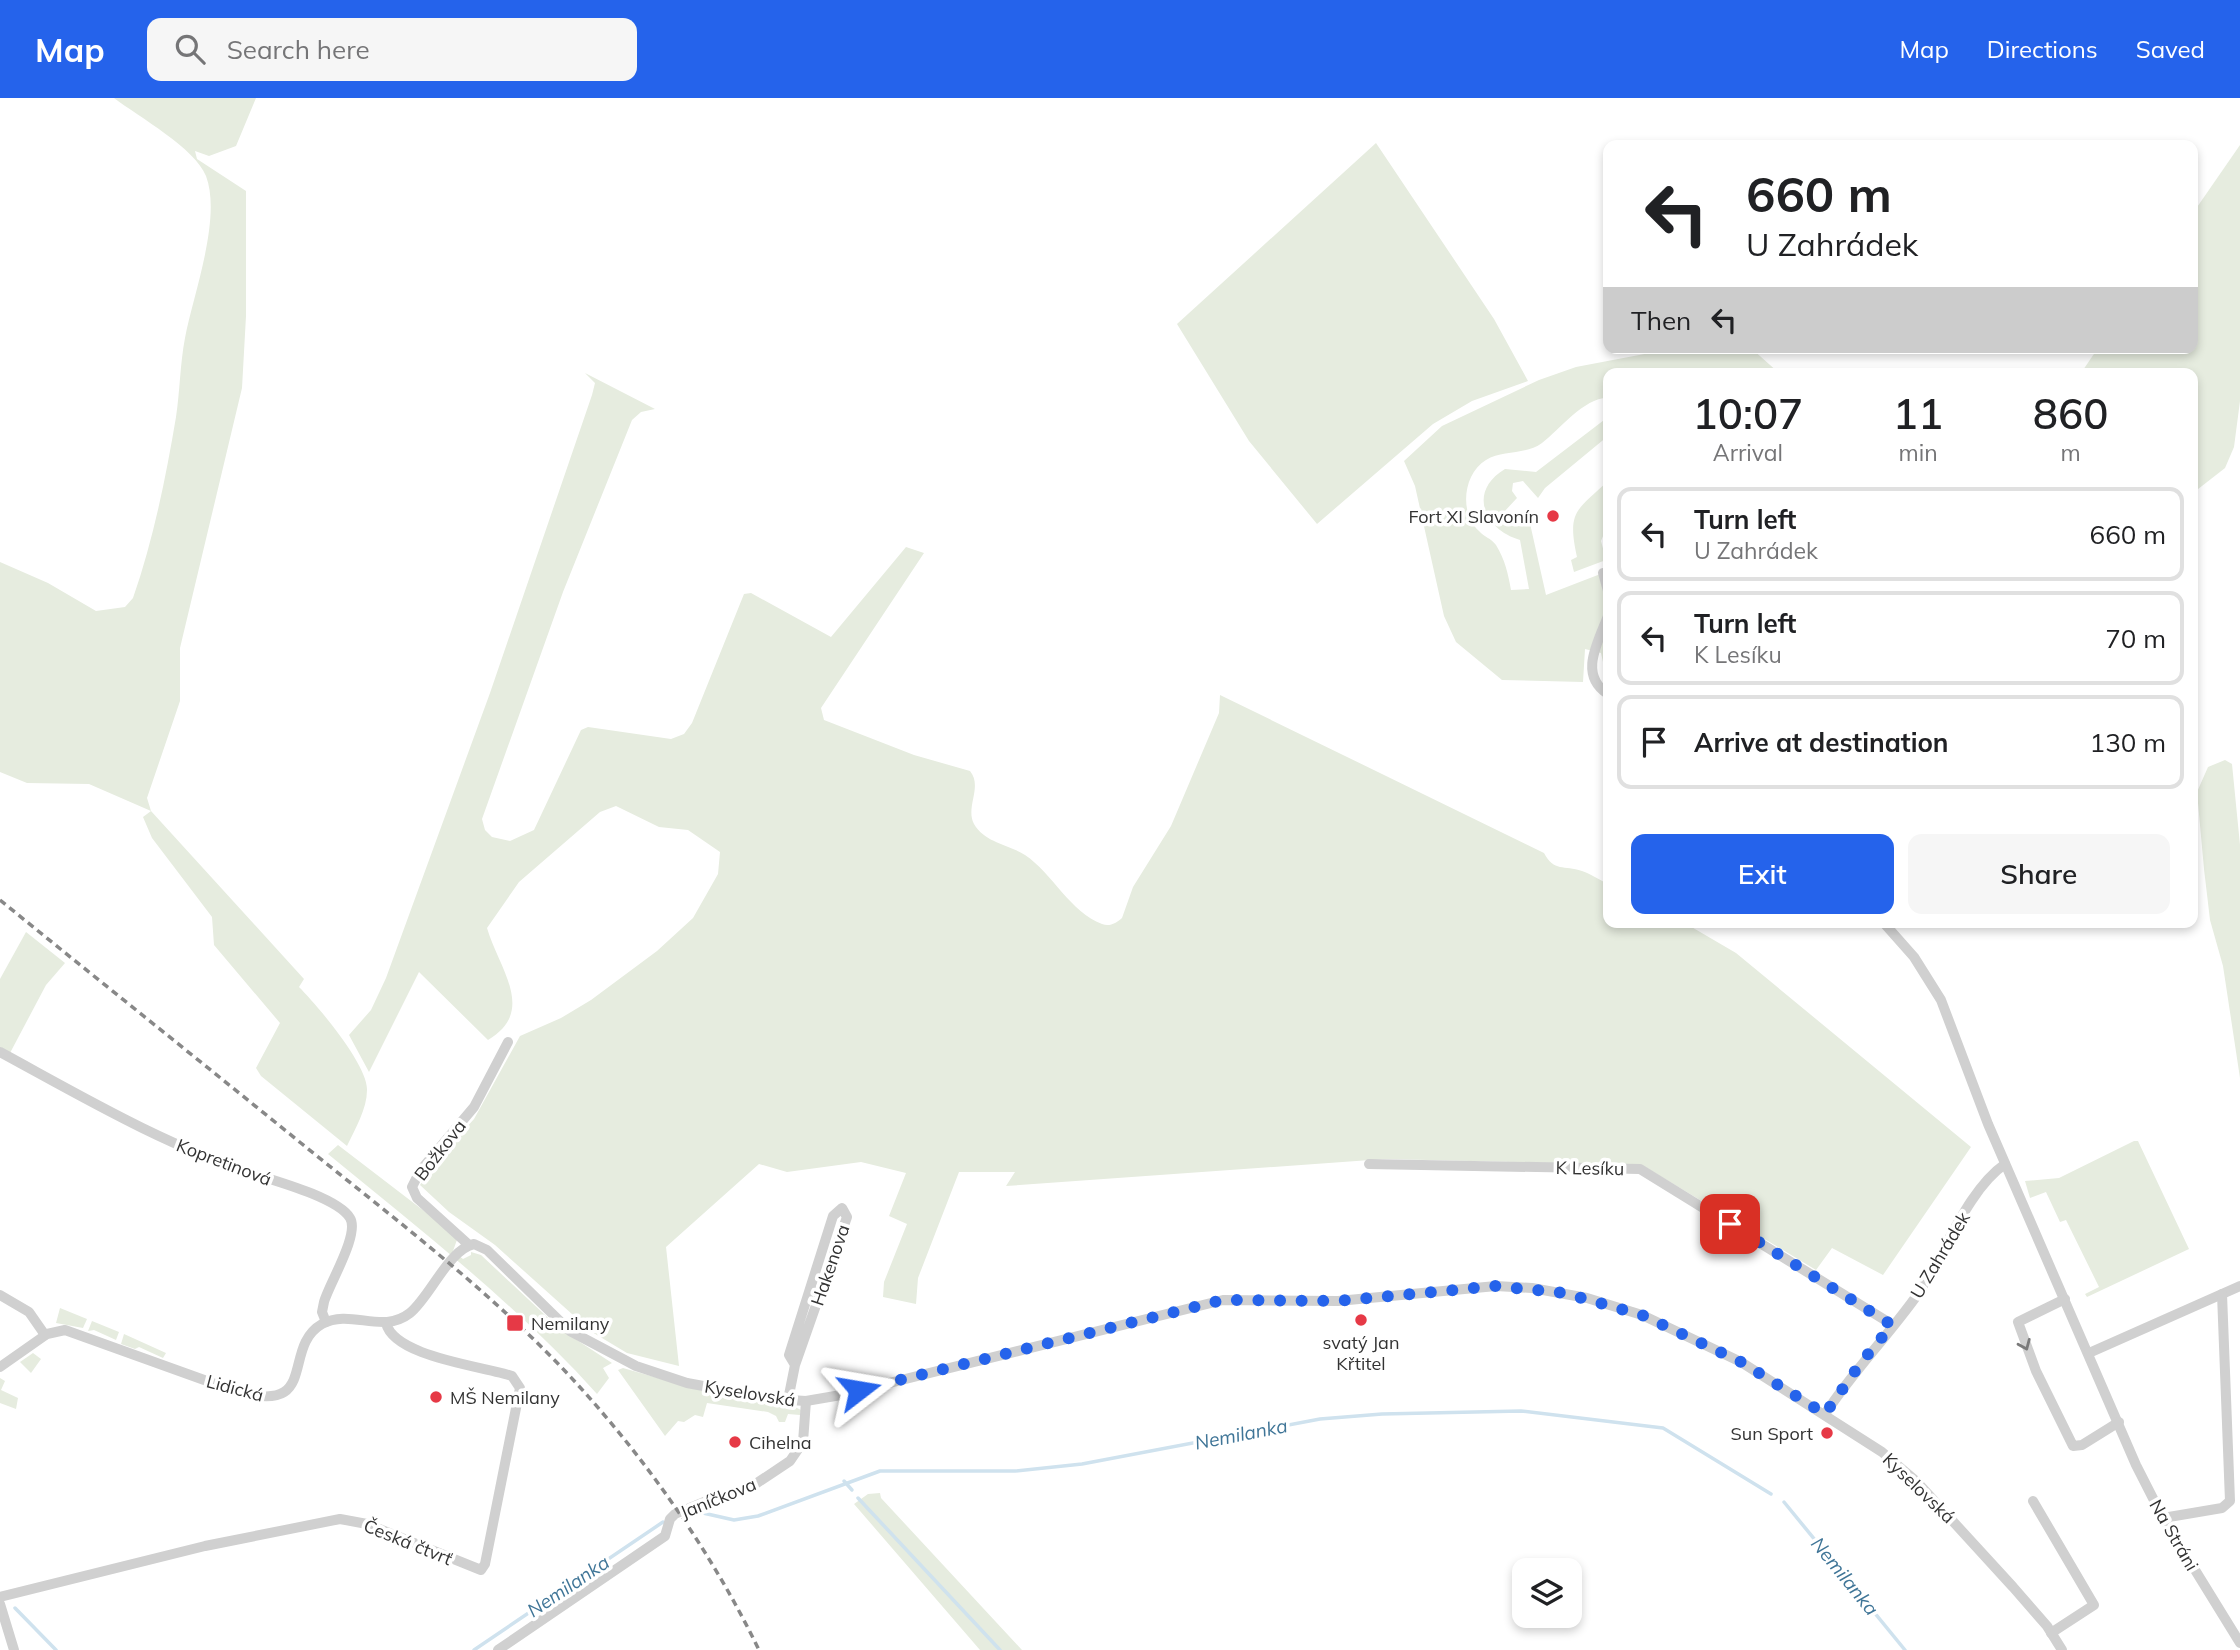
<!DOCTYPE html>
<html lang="en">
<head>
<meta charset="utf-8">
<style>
  :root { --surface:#fff; --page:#f6f6f6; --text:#202124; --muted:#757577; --line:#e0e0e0; --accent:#2563eb }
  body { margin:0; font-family:Mulish,sans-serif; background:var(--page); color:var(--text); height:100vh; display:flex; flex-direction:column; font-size:26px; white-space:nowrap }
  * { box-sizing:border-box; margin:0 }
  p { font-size:23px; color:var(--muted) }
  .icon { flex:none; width:38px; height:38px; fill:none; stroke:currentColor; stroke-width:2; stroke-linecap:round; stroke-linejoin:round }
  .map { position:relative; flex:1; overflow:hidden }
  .panel { position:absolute; left:1603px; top:270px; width:595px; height:560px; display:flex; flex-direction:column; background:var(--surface); border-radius:14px; box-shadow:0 4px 10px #0003 }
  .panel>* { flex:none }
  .banner { position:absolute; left:1603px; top:42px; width:595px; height:214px; border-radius:14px; box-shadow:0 4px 10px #0003; background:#fff; color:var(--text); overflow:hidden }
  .buttons { position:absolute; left:1512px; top:1460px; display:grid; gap:14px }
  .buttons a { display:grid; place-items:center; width:70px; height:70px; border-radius:14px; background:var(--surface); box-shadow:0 4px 10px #0003; font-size:35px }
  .pin { position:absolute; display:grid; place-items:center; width:60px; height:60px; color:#fff; margin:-30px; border-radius:14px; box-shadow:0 4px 10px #0006 }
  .me { position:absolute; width:77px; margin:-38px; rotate:76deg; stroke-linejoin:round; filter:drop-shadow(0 0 5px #0008) }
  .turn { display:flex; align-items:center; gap:24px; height:147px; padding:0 28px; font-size:32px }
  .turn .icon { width:91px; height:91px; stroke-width:2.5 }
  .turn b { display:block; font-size:49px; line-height:60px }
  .then { display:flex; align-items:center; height:66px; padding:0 28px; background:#0003; gap:14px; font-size:26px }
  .eta { display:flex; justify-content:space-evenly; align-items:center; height:119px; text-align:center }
  .eta b { font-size:42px; font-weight:600; line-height:49px }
  .action { display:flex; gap:14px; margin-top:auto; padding:14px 28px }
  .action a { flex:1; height:80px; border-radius:14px; background:var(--accent); color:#fff; font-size:28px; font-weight:600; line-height:80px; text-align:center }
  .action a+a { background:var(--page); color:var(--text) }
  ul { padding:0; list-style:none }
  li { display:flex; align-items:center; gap:21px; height:94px; margin:0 14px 10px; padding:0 14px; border:4px solid var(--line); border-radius:14px }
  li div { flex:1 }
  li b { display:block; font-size:26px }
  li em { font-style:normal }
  header { display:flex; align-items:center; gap:42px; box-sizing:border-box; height:98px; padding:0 35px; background:var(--accent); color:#fff }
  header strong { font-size:33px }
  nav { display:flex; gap:38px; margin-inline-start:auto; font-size:24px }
  .search { width:490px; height:63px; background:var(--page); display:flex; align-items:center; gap:18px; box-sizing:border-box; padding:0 24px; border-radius:14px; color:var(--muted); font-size:26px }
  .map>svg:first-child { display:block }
  .green { fill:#e6ecdf }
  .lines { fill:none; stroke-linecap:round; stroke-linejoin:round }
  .stream { stroke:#cfe2ee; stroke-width:3.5 }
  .minor { stroke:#d0d0d0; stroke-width:10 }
  .rail { stroke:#888; stroke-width:3.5; stroke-dasharray:7 5; stroke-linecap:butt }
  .oneway { stroke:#7a7a7a }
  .route { stroke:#2563eb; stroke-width:12; stroke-dasharray:0 21.6 }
  .poi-dot { fill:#e63946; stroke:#fff; stroke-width:2.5 }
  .labels { text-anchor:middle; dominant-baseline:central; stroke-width:7; stroke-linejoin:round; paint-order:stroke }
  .poi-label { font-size:18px; fill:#333; stroke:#fff; text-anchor:start }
  .street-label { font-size:18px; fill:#333; stroke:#fff }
  .water-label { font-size:19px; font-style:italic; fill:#3f7597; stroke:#fff }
</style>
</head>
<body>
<header>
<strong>Map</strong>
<div class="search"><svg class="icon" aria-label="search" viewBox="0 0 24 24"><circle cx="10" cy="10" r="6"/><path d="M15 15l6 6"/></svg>Search here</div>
<nav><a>Map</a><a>Directions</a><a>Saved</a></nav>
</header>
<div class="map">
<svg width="2240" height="1552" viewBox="0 0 2240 1552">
  <rect width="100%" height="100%" fill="#fff"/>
  <g class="green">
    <path d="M114 0H256L236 48 209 58 195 53 197 61 246 93V218L242 290 180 550V603L147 700 151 713 304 881 299 889C317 907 368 967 367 992 367 1011 355 1031 347 1048L261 978 256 970 280 925 214 847 212 819 152 740 143 719 151 713 89 686 27 685 0 674V464L48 485 96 513 125 509 133 500C153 443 166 379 176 319 180 293 180 266 185 240 193 197 222 121 206 78 195 50 139 19 114 0Z"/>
    <path d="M1376 45 1494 221 1528 283 1472 303 1433 326 1317 426 1249 343 1177 226Z"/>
    <path d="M2240 47V303L2234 349 2225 370 2193 395V275H2081L2098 250H2193V115Z"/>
    <path d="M1676 250H1751L1779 275H1608V300C1585 299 1560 331 1542 345 1526 357 1503 352 1486 362 1463 376 1459 415 1479 433 1484 439 1491 440 1496 447 1505 462 1508 475 1511 492L1529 491 1520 442C1483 431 1468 393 1505 371L1536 374 1608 319V338L1545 390 1538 400 1523 383 1513 385 1512 393 1517 400 1503 415 1510 422 1531 417V430L1546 497 1603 475 1608 493V587L1601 555 1585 551 1583 584 1502 582 1456 544 1444 518 1415 388 1404 363 1442 328 1539 282 1576 269Z"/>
    <path d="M585 275 655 311 641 314 632 322 563 494 482 721 485 732 492 739 510 743 534 732 581 632 588 629 671 641 684 636 692 625 744 496 751 495 831 539 906 449 924 455 821 610 824 622 914 657 970 673C983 689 965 709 974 726 985 745 1008 746 1025 757 1052 775 1071 815 1102 826 1110 829 1116 825 1122 820L1133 789 1171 728 1219 615 1220 597 1544 755C1554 774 1564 767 1582 773 1591 776 1600 782 1608 786V824H1683L1736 855 1971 1049 1883 1177 1832 1150 1816 1172 1642 1067 1384 1061 1006 1088 1015 1074H959L918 1180 916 1206 883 1199 884 1184 907 1126 889 1118 906 1075 861 1064 787 1074 759 1066 666 1149 679 1268 627 1255 592 1234 495 1147 449 1114 420 1087 430 1070 474 1021 520 938 561 920 591 902 657 853 693 820 718 776 720 754 688 732 659 729 616 708 600 714 519 784 487 830C499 871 537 913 488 942L419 874 369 974 349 937 371 912 386 880 490 595 592 297 595 285Z"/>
    <path d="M1608 383V426L1601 443 1606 462 1574 474 1571 462 1577 459C1567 413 1576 413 1608 383Z"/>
    <path d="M2225 662 2232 666 2240 747V980L2223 868 2210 822 2204 771 2197 694 2208 669Z"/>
    <path d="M26 834 65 865 46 887 10 955 0 950V881Z"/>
    <path d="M2134 1043H2138L2189 1151 2087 1199 2085 1196 2099 1189 2066 1122 2060 1124 2046 1094 2030 1100 2025 1083 2059 1080Z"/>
    <path d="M338 1047 458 1139 453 1153 463 1161 471 1157V1154L481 1157 560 1231 612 1265 603 1270 609 1280 597 1296C517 1207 421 1132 328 1056Z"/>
    <path d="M60 1210 87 1221 83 1230 56 1225Z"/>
    <path d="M92 1223 119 1234 116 1242 94 1232 88 1233Z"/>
    <path d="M124 1236 166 1255 163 1260 139 1249 135 1251 121 1246Z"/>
    <path d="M33 1255 41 1261 31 1275 20 1264Z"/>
    <path d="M623 1270 703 1293 795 1309 801 1312 800 1317 788 1316 785 1324H779L776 1318 768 1314 707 1305 703 1319 695 1317 684 1324 678 1323 665 1338 618 1272Z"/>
    <path d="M0 1280 5 1283 1 1292 18 1300 16 1311 0 1305Z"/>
    <path d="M880 1395 881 1400 1022 1552H980L854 1406 868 1396Z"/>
  </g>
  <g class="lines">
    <g class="stream">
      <path d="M844 1383 852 1392"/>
      <path d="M858 1400 1000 1552"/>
      <path d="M1784 1404 1905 1552"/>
      <path d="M703 1415 734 1422 758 1418 880 1373H1015L1082 1366 1320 1321 1382 1316 1521 1313 1663 1330 1771 1396"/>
      <path d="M15 1510 56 1552"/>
      <path d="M474 1552 663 1424"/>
    </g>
    <g class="minor">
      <path d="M1603 475 1608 493"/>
      <path d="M1608 518C1598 544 1578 577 1608 596"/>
      <path d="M1883 824 1914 859 1941 902 1988 1026 2136 1367 2163 1420 2240 1545"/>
      <path d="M0 954C83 999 164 1047 254 1076 276 1083 338 1100 350 1120 360 1136 329 1186 324 1204L322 1214 326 1224"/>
      <path d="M1369 1066 1640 1071 1893 1227"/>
      <path d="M469 1147 417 1100 412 1089 420 1073 474 1009 508 944"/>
      <path d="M0 1197 29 1214 45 1237"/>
      <path d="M2065 1201 2018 1224 2036 1273 2073 1348 2082 1347 2119 1324"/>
      <path d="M2089 1255 2240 1188"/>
      <path d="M0 1269 47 1236 65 1232 232 1292C322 1320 280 1250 322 1226 351 1210 382 1237 410 1215 430 1199 449 1151 474 1146L487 1152 570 1233 636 1268 687 1285 774 1301 806 1303 841 1297 1223 1202 1338 1203 1496 1188 1532 1190 1587 1200 1642 1217 1741 1264 1882 1354 1916 1383 2013 1489 2047 1528 2062 1552"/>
      <path d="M788 1302 795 1267 847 1119 842 1110 833 1118 789 1257 795 1267"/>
      <path d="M1825 1316C1852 1275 1886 1240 1915 1200 1943 1161 1966 1093 2005 1066"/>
      <path d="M2033 1403 2094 1507 2051 1535"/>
      <path d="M2163 1420 2222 1410 2230 1403 2222 1196"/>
      <path d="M0 1499 205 1448 340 1421 367 1426 481 1472 485 1466 520 1290 512 1278C483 1268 394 1259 386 1225"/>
      <path d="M0 1506 14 1552"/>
      <path d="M498 1552 665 1438 670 1421 675 1416 711 1401 748 1391 790 1363 803 1344 806 1303"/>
    </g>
    <path class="rail" d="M0 802C102 885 205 967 307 1050 395 1121 487 1191 565 1273 642 1355 710 1451 759 1552"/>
  </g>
  <defs><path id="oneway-chevron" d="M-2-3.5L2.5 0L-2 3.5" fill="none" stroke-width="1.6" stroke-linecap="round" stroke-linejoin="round" transform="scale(1.75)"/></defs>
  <use class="oneway" href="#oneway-chevron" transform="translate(2025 1247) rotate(67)"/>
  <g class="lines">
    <path class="route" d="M859 1292 1223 1202 1338 1203 1496 1188 1564 1195 1642 1217 1741 1264 1825 1316 1860 1266 1892 1227 1730 1126"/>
  </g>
  <g class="poi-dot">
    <circle cx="1553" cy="418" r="7"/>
    <circle cx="1361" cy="1222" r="7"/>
    <rect x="506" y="1216" width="18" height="18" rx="3.5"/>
    <circle cx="436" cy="1299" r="7"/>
    <circle cx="1827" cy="1335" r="7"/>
    <circle cx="735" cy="1344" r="7"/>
  </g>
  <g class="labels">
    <g class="poi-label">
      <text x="1539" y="418" text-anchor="end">Fort XI Slavonín</text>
      <text x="531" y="1225">Nemilany</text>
      <text x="1361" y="1244" text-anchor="middle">svatý Jan<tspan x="1361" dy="21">Křtitel</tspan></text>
      <text x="450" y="1299">MŠ Nemilany</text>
      <text x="1813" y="1335" text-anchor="end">Sun Sport</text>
      <text x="749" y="1344">Cihelna</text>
    </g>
    <g class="street-label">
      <text transform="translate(440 1052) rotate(-52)">Božkova</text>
      <text transform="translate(224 1064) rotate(21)">Kopretinová</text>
      <text transform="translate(1590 1070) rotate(1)">K Lesíku</text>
      <text transform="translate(1940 1157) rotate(-59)">U Zahrádek</text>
      <text transform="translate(830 1167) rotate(-71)">Hakenova</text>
      <text transform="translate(235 1290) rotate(15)">Lidická</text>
      <text transform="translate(750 1295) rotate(9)">Kyselovská</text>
      <text transform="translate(1919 1390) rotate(44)">Kyselovská</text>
      <text transform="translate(718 1400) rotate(-22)">Janíčkova</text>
      <text transform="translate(2174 1437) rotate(60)">Na Stráni</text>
      <text transform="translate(408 1444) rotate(22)">Česká čtvrť</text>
    </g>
    <g class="water-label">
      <text transform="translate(1241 1336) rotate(-11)">Nemilanka</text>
      <text transform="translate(1845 1478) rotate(51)">Nemilanka</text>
      <text transform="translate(568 1488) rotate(-34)">Nemilanka</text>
    </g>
  </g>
</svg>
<div class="buttons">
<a><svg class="icon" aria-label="layers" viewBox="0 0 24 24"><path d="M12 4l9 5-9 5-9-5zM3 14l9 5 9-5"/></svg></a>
</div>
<div class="pin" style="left:1730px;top:1126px;background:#d93025"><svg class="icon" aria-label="arrive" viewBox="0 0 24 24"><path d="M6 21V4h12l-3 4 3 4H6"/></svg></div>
<svg class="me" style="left:859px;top:1292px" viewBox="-20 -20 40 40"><path d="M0-17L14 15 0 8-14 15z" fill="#2563eb" stroke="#fff" stroke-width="4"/></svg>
<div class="banner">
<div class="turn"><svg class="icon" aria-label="left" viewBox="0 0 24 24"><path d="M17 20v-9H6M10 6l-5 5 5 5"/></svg><div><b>660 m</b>U Zahrádek</div></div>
<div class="then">Then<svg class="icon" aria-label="left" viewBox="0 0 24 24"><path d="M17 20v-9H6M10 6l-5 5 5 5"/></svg></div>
</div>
<section class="panel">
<div class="eta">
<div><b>10:07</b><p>Arrival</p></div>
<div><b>11</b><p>min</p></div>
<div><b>860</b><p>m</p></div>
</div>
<ul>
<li><svg class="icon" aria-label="left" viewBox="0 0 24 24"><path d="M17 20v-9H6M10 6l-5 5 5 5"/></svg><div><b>Turn left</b><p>U Zahrádek</p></div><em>660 m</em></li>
<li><svg class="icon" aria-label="left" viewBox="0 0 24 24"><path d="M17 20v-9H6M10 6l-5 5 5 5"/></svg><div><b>Turn left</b><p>K Lesíku</p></div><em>70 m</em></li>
<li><svg class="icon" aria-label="arrive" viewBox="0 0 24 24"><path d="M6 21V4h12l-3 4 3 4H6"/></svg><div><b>Arrive at destination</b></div><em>130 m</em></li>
</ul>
<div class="action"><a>Exit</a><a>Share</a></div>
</section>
</div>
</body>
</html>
